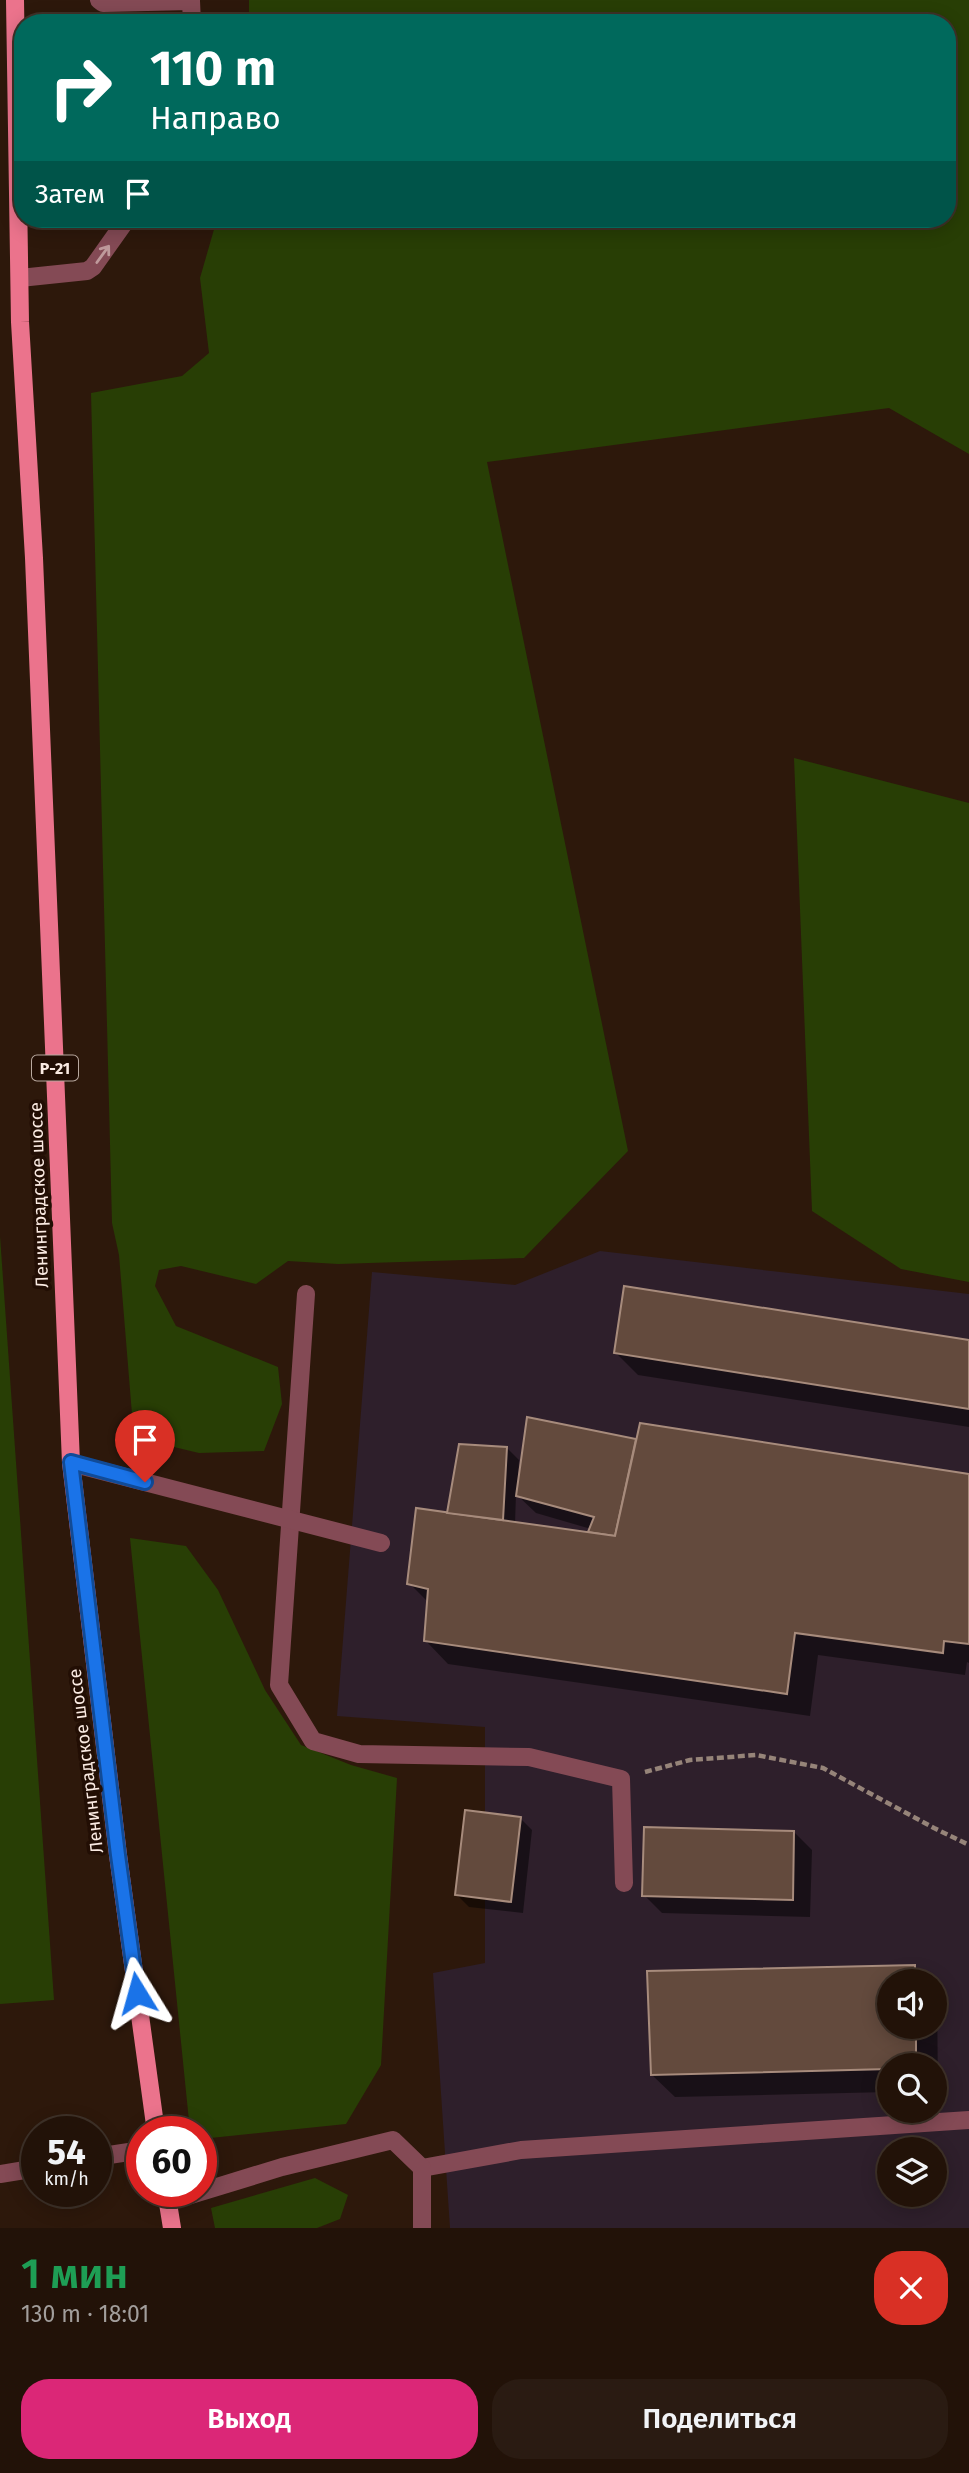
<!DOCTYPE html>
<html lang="ru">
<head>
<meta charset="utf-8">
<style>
  :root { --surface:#221208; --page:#2a1b12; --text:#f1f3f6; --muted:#a29e9c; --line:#3f3229; --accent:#db2777 }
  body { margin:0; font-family:"Fira Sans",sans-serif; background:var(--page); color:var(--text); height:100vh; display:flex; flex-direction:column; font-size:26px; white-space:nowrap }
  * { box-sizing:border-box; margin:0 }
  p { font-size:23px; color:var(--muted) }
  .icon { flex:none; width:38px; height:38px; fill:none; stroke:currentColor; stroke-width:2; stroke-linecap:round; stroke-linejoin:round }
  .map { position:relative; height:2228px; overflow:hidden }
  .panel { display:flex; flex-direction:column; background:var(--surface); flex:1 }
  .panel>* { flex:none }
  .hud { position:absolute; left:14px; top:14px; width:942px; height:214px; border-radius:28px; box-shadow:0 4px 18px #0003,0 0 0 2px var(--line); background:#00695c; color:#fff; overflow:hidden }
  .controls { position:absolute; left:877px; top:1969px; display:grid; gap:14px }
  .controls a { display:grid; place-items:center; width:70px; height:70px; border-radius:50%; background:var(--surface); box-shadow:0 4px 18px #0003,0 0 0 2px var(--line); font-size:35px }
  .speed { position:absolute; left:21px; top:2116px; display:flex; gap:14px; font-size:35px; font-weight:700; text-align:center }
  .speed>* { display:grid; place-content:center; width:91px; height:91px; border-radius:50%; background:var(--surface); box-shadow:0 4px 18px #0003,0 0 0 2px var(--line); line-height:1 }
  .speed small { font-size:18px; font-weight:400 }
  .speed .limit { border:10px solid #d22; background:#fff; color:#111 }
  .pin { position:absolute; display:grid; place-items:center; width:60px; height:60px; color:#fff; margin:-72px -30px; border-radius:50% 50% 50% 0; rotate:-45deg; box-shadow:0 0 7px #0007 }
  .pin .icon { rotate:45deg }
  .me { position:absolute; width:77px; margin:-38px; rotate:352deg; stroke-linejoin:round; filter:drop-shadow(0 0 5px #0008) }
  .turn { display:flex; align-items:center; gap:24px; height:147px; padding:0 21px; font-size:32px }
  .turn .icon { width:91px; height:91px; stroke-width:2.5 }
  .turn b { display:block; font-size:49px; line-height:60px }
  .then { display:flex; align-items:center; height:66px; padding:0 21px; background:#0003; gap:14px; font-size:26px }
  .round { display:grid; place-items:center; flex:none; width:74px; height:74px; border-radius:28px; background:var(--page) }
  .overview { display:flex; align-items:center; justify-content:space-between; height:119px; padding:0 21px }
  h1 { font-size:42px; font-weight:600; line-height:52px; color:#1e9e55 }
  .cta { display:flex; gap:14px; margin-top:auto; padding:14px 21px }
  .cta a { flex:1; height:80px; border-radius:28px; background:var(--accent); color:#fff; font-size:28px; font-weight:600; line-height:80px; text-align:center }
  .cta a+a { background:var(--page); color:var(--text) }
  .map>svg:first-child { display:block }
  .industrial { fill:#2e1f2b; fill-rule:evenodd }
  .green { fill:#283e05 }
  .shadow { fill:#0007; fill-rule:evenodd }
  .building { fill:#634a3d; stroke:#a78b7c; stroke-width:2 }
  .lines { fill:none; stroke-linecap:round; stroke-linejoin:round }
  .path { stroke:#968479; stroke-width:4.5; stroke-dasharray:7 3.5; stroke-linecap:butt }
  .lane { stroke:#844a55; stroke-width:18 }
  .street { stroke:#844a55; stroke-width:18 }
  .primary { stroke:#eb738c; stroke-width:18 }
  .oneway { stroke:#bf9a9c }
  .route-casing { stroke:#114b97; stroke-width:18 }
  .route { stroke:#1a73e8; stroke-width:12 }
  .labels { text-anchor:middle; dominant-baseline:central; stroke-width:7; stroke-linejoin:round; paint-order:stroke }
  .shield { fill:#220e04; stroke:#b9a89f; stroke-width:2 }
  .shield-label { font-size:16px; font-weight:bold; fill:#faeae2 }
  .street-label { font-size:18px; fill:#faeae2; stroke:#220e04 }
</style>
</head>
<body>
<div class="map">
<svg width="969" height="2228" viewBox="0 0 969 2228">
  <rect width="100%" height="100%" fill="#2d180b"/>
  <path class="industrial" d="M600 1251 969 1294V2228H450L433 1973 485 1963V1727L337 1716 372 1272 515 1285ZM889 1981H934V2026H889ZM889 2065H934V2110H889ZM889 2149H934V2194H889Z"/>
  <g class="green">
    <path d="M249 0H969V454L889 408 487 462 628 1151 524 1258 338 1264 288 1261 256 1284 181 1266 159 1270 155 1286 176 1326 278 1367 282 1404 264 1451 199 1453 149 1441 132 1414 119 1255 112 1223 91 393 182 376 209 353 200 278 217 219H947V23H249Z"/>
    <path d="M794 758 969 803V1282L901 1269 812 1211Z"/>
    <path d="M0 1236 54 2000 0 2004Z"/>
    <path d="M130 1538 186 1546 218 1590 265 1690 301 1745 351 1765 397 1778 381 2065 346 2124 201 2139V2132L190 2131Z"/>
    <path d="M315 2178 348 2195 340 2219 317 2228H215L211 2208Z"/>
  </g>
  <g class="shadow">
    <path d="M969 1342V1427L638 1375 615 1352Z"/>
    <path d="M529 1419 637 1441 969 1476V1663L967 1662 965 1675 818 1655 810 1716 448 1664 426 1641 429 1603 409 1583 507 1448 519 1460 518 1477H520ZM516 1494 536 1513 591 1529 589 1534 515 1524Z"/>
    <path d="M520 1818 532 1830 523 1913 469 1907 457 1895Z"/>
    <path d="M794 1832 812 1850 810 1917 662 1913 644 1895Z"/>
    <path d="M914 1967 928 1981H889V2026H934V1987L937 1989 938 2091H934V2065H889V2092L675 2097 652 2075Z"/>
  </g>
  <g class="building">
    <path d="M624 1286 969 1340V1409L614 1353Z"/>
    <path d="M527 1417 636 1439 615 1536 588 1532 594 1517 516 1496Z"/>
    <path d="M640 1423 969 1474V1644L944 1641 943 1653 795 1633 787 1694 424 1641 428 1589 407 1584 416 1508 615 1536Z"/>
    <path d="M459 1444 507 1447 503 1520 447 1513Z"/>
    <path d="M465 1810 521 1817 511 1902 455 1895Z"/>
    <path d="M644 1827 794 1831 793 1900 642 1896Z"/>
    <path d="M915 1965V1981H889V2026H916V2065H889V2069L651 2075 647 1971Z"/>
  </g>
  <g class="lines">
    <path class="path" d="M645 1772 690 1760 756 1755 823 1768 934 1828 969 1845"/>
    <g class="lane">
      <path d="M99 0 103 3 191 1 192 23"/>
      <path d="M20 278 87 271 93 267 127 219"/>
      <path d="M306 1294 279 1685 313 1741 359 1754 529 1757 621 1779 624 1883"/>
      <path d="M71 1463 381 1543"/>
      <path d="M96 2157 142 2150"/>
      <path d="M422 2168 521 2150 969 2120"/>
      <path d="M0 2174 37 2168"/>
    </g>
    <path class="street" d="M168 2202 282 2167 393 2140 422 2168V2228"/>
    <g class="primary">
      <path d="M15 0 20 322 34 558 71 1463 118 1855 156 2132"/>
      <path d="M166 2191 172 2228"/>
    </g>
  </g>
  <defs><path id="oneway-shaft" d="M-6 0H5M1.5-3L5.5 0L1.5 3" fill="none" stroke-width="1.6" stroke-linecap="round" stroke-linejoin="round" transform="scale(1.75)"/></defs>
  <use class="oneway" href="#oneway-shaft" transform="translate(103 254) rotate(-54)"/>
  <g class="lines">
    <g class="route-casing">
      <path id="route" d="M137 1993 118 1855 71 1462 145 1482"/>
    </g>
    <use href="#route" class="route"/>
  </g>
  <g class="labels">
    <rect class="shield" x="32" y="1055.5" width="46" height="25" rx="5"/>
    <g class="shield-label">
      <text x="55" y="1068">Р-21</text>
    </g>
    <g class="street-label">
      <text transform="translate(39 1195) rotate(-92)">Ленинградское шоссе</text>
      <text transform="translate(86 1761) rotate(-97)">Ленинградское шоссе</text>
    </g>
  </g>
</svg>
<div class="controls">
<a><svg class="icon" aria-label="sound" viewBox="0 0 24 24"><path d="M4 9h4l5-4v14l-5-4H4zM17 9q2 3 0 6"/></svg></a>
<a><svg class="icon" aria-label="search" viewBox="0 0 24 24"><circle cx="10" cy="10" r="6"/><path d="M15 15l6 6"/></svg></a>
<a><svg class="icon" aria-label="layers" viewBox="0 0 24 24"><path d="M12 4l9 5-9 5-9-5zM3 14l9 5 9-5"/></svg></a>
</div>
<div class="speed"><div>54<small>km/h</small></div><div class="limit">60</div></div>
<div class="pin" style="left:145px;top:1482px;background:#d93025"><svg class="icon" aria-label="arrive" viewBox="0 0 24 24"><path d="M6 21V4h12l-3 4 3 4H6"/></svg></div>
<svg class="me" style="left:137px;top:1993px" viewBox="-20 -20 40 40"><path d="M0-17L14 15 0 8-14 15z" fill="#1a73e8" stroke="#fff" stroke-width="4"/></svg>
<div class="hud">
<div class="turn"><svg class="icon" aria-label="right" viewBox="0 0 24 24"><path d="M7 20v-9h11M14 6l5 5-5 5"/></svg><div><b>110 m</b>Направо</div></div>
<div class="then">Затем<svg class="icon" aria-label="arrive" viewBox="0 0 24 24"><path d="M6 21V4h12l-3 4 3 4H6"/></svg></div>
</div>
</div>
<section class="panel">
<div class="overview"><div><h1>1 мин</h1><p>130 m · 18:01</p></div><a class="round" style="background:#d93025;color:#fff"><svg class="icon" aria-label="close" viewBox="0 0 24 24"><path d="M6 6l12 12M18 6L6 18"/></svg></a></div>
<div class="cta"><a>Выход</a><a>Поделиться</a></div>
</section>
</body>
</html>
